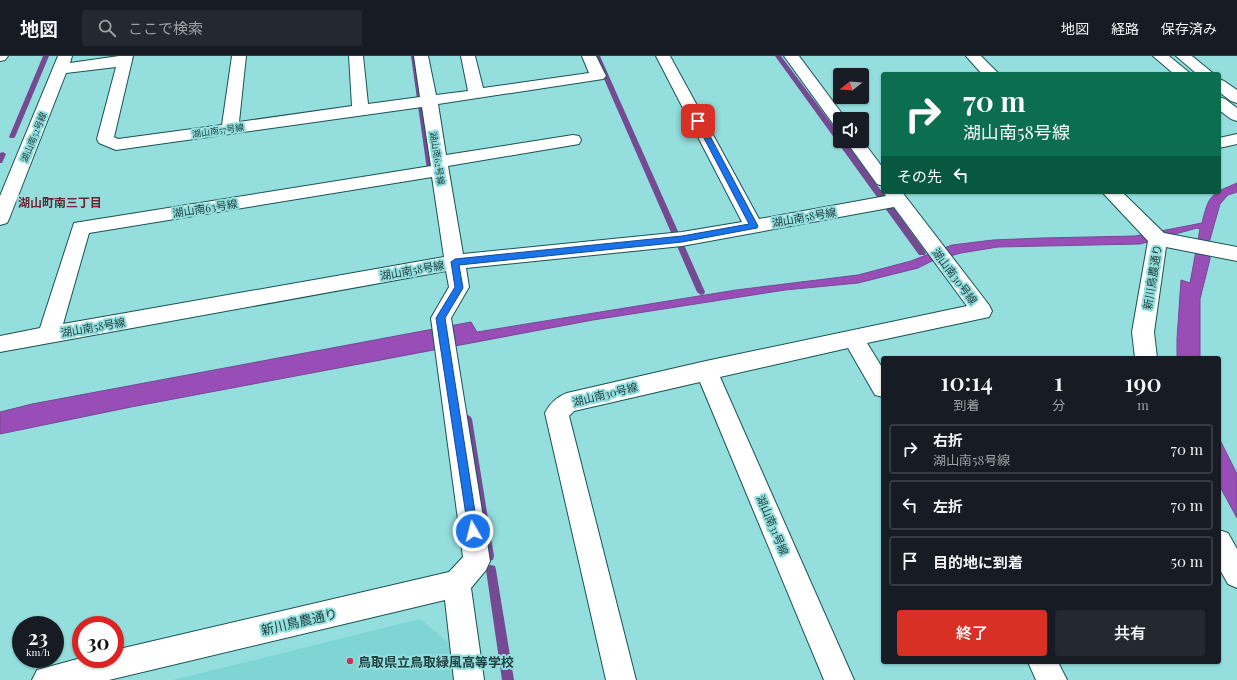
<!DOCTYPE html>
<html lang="ja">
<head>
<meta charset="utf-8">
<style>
  :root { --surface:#171b24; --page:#242831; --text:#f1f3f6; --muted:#9ea1a6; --line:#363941; --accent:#d93025 }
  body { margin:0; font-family:"Playfair Display","Noto Sans JP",serif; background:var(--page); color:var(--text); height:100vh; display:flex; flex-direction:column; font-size:15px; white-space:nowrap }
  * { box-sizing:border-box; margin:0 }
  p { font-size:13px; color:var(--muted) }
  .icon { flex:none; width:22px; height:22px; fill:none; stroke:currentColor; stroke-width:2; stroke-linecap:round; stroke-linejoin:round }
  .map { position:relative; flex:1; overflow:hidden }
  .details { position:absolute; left:881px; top:300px; width:340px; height:308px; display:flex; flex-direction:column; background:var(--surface); border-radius:4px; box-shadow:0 1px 3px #0004 }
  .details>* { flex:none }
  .banner { position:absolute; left:881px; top:16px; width:340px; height:122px; border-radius:4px; box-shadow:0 1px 3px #0004; background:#0b6e4f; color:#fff; overflow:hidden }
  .needle { width:26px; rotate:253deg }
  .controls { position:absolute; left:833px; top:12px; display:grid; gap:8px }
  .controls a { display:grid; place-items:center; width:36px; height:36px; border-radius:4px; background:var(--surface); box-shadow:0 1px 3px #0004; font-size:20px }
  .speed { position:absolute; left:12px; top:560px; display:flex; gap:8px; font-size:20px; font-weight:700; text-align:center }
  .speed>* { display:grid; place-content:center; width:52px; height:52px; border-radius:50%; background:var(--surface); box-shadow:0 1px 3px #0004; line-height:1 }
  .speed small { font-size:10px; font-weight:400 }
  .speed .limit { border:6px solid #d22; background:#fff; color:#111 }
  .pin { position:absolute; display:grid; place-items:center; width:34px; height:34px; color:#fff; margin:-17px; border-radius:8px; box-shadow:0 2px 6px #0006 }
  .me { position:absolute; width:44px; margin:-22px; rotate:352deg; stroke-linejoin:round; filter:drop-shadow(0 0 3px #0008) }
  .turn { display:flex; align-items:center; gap:14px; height:84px; padding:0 16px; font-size:18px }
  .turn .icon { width:52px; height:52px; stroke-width:2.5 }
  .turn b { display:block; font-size:28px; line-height:34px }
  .then { display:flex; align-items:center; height:38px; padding:0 16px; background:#0003; gap:8px; font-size:15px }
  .eta { display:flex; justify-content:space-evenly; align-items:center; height:68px; text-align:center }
  .eta b { font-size:24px; font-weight:600; line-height:28px }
  .button { display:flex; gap:8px; margin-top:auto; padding:8px 16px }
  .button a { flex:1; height:46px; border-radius:4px; background:var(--accent); color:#fff; font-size:16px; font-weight:600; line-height:46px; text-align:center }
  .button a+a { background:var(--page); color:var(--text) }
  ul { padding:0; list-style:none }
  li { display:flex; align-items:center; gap:12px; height:50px; margin:0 8px 6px; padding:0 8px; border:2px solid var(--line); border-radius:4px }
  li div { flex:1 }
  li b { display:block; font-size:15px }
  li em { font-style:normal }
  header { display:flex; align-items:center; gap:24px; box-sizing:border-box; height:56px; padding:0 20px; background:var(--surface); border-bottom:1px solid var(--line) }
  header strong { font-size:19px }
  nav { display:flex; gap:22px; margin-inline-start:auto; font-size:14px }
  .search { width:280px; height:36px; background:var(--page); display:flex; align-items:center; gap:10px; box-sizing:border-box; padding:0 14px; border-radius:4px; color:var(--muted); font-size:15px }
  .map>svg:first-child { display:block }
  .built { fill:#7fd5d4 }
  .water { fill:#984eb6; stroke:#744a93 }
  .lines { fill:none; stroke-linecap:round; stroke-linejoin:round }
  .stream { fill:#744a93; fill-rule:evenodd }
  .street-casing { stroke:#195354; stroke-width:2 }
  .street { fill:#fff; fill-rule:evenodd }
  .route { fill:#1a73e8; stroke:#114b97 }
  .poi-dot { fill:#c73650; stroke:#94dede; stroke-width:1.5 }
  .labels { text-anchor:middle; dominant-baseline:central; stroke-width:4; stroke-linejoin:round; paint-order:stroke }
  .far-street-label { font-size:9px; fill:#214040; stroke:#94dede }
  .street-label { font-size:11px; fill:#214040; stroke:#94dede }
  .neighbourhood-label { font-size:12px; font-weight:bold; fill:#6b252f; stroke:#94dede }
  .near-street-label { font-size:13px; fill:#214040; stroke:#94dede }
  .near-poi-label { font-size:13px; font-weight:bold; fill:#214040; stroke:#94dede; text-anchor:start }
</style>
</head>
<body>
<header>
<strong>地図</strong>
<div class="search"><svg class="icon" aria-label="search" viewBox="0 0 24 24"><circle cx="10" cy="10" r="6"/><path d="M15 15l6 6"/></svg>ここで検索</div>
<nav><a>地図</a><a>経路</a><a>保存済み</a></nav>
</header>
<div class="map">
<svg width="1237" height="624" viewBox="0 0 1237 624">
  <rect width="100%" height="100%" fill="#94dede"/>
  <path class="built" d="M420 563 449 587 453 624H173Z"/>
  <g class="water">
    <path d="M1237 127V136L1228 139 1220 148 1209 187 1210 203 1200 243V302H1177V283L1181 224 1190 227 1200 173 1197 172 1140 188 998 191 961 197 932 205 918 212 858 227 785 234 593 264 131 351 0 378V356L32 348 471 266 477 276 736 234 858 219 911 205 952 189 993 184 1042 182 1135 180 1202 167C1209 138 1211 138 1237 127Z"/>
    <path d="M1219 382 1237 418V462L1219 429Z"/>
  </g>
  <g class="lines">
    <g class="stream">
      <path d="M43 0H49L15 81 14 82H10L9 81Z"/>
      <path d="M411 0H417L436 121 432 123 428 121Z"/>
      <path d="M594 0H600L705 236 704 238 701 239 697 236Z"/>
      <path d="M775 0H781L840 79V85H845L925 195 926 197 925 199H919Z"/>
      <path d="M3 96 6 98 2 107H0V97Z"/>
      <path d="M467 359 470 360 472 363 494 500 493 504 489 505 485 504 484 500 462 363 464 360Z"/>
      <path d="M491 509 495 510 496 514 514 624H502L486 514 487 510Z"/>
    </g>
    <g class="street-casing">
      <g id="street">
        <path d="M0 0H8L5 4 0 5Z"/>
        <path d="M58 0H72L70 7 119 0H133L114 81 118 83 222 69 232 0H246L239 66 352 50 349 0H363L368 48 420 41 414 0H428L436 39 468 35 461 0H475L483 32 589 17 582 0H596L606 20 603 23 438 48 446 99 573 79 579 80 581 84 579 88 573 89 448 110 463 198 682 176 742 166 656 0H670L759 163 886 140 883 136H902L989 249 992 255 989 261 867 287 883 313V341L875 339 848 292 720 321 854 624H824L700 326 574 355 569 360 636 624H606L545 357C550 347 557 341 567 337L706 305 967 250 894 151 682 190 466 212 469 231 451 262 490 505 486 514 471 532 484 624H454L445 544 109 624H32L37 614 81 602V603H115V594L449 516 463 501 431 262 449 231 446 215 0 296V280L40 272 74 167 431 110 422 51 116 94 99 87 97 83 116 11 66 17 9 163 7 167 0 169V140ZM432 121 444 201 63 268 89 177Z"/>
        <path d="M784 0H799L846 63H840V71L834 69Z"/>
        <path d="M966 0H981L999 18H982Z"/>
        <path d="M1153 0H1169L1191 18H1174Z"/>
        <path d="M1176 0H1192L1214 18H1197Z"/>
        <path d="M1219 23 1224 25 1237 34V47L1231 45 1219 36Z"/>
        <path d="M1219 41 1225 43 1237 52V65L1231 63 1219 54Z"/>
        <path d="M1237 78V88L1219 92V82Z"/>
        <path d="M862 84 883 112V130L877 128 846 85Z"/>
        <path d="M1102 136H1122L1164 177 1237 191V205L1166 191 1154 276 1157 302H1135L1132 276 1148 185Z"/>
        <path d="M1219 474 1228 477 1237 493V532L1228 528 1219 512Z"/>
        <path d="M1028 606H1058L1067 624H1036Z"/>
      </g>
    </g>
    <use href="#street" class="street"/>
  </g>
  <path class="route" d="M698 63 702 65 758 170 757 172 682 186 459 209 463 232 445 262 478 475 477 479 473 480 469 479 436 262 455 231 451 206 455 203 682 180 749 168 695 65Z"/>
  <circle class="poi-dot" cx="350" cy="605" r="4"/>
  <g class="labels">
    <g class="far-street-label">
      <text transform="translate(218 74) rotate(-8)">湖山南57号線</text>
      <text transform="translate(33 81) rotate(-68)">湖山南52号線</text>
      <text transform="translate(438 102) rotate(81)">湖山南62号線</text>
    </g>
    <g class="street-label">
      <text transform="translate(205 152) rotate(-9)">湖山南63号線</text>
      <text transform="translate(804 161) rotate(-10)">湖山南58号線</text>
      <text transform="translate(412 214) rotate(-10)">湖山南58号線</text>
      <text transform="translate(955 220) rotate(53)">湖山南30号線</text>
      <text transform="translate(1152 221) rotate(-81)">新川鳥農通り</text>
      <text transform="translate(93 271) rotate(-10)">湖山南58号線</text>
      <text transform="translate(605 338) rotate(-14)">湖山南30号線</text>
      <text transform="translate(773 469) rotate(67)">湖山南31号線</text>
    </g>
    <g class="neighbourhood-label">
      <text x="60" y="146">湖山町南三丁目</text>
    </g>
    <g class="near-street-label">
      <text transform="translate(299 565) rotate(-13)">新川鳥農通り</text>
    </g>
    <g class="near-poi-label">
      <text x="358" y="605">鳥取県立鳥取緑風高等学校</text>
    </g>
  </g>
</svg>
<div class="controls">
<a><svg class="needle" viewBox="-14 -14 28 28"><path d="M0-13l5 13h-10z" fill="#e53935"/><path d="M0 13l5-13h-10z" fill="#9ea1a6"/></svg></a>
<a><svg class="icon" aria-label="sound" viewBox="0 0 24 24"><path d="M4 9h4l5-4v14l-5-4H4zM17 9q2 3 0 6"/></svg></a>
</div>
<div class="speed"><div>23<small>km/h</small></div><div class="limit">30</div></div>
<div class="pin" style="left:698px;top:65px;background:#d93025"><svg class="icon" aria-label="arrive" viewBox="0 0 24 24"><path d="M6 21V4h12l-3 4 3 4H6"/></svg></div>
<svg class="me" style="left:473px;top:475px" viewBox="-20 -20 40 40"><circle r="17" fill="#1a73e8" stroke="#fff" stroke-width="3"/><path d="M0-11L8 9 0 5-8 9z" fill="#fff"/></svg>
<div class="banner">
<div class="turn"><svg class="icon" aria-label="right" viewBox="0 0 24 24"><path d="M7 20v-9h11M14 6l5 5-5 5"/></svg><div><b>70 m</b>湖山南58号線</div></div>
<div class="then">その先<svg class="icon" aria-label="left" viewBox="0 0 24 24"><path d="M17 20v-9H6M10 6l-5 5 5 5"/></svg></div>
</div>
<section class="details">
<div class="eta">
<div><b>10:14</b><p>到着</p></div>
<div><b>1</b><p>分</p></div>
<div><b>190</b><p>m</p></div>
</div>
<ul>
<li><svg class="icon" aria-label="right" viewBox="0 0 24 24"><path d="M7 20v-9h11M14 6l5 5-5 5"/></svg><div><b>右折</b><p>湖山南58号線</p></div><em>70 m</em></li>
<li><svg class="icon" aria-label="left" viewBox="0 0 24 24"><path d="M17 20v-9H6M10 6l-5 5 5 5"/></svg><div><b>左折</b></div><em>70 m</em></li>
<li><svg class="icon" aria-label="arrive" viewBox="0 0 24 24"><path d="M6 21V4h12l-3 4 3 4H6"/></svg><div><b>目的地に到着</b></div><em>50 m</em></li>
</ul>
<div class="button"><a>終了</a><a>共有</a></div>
</section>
</div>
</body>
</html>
